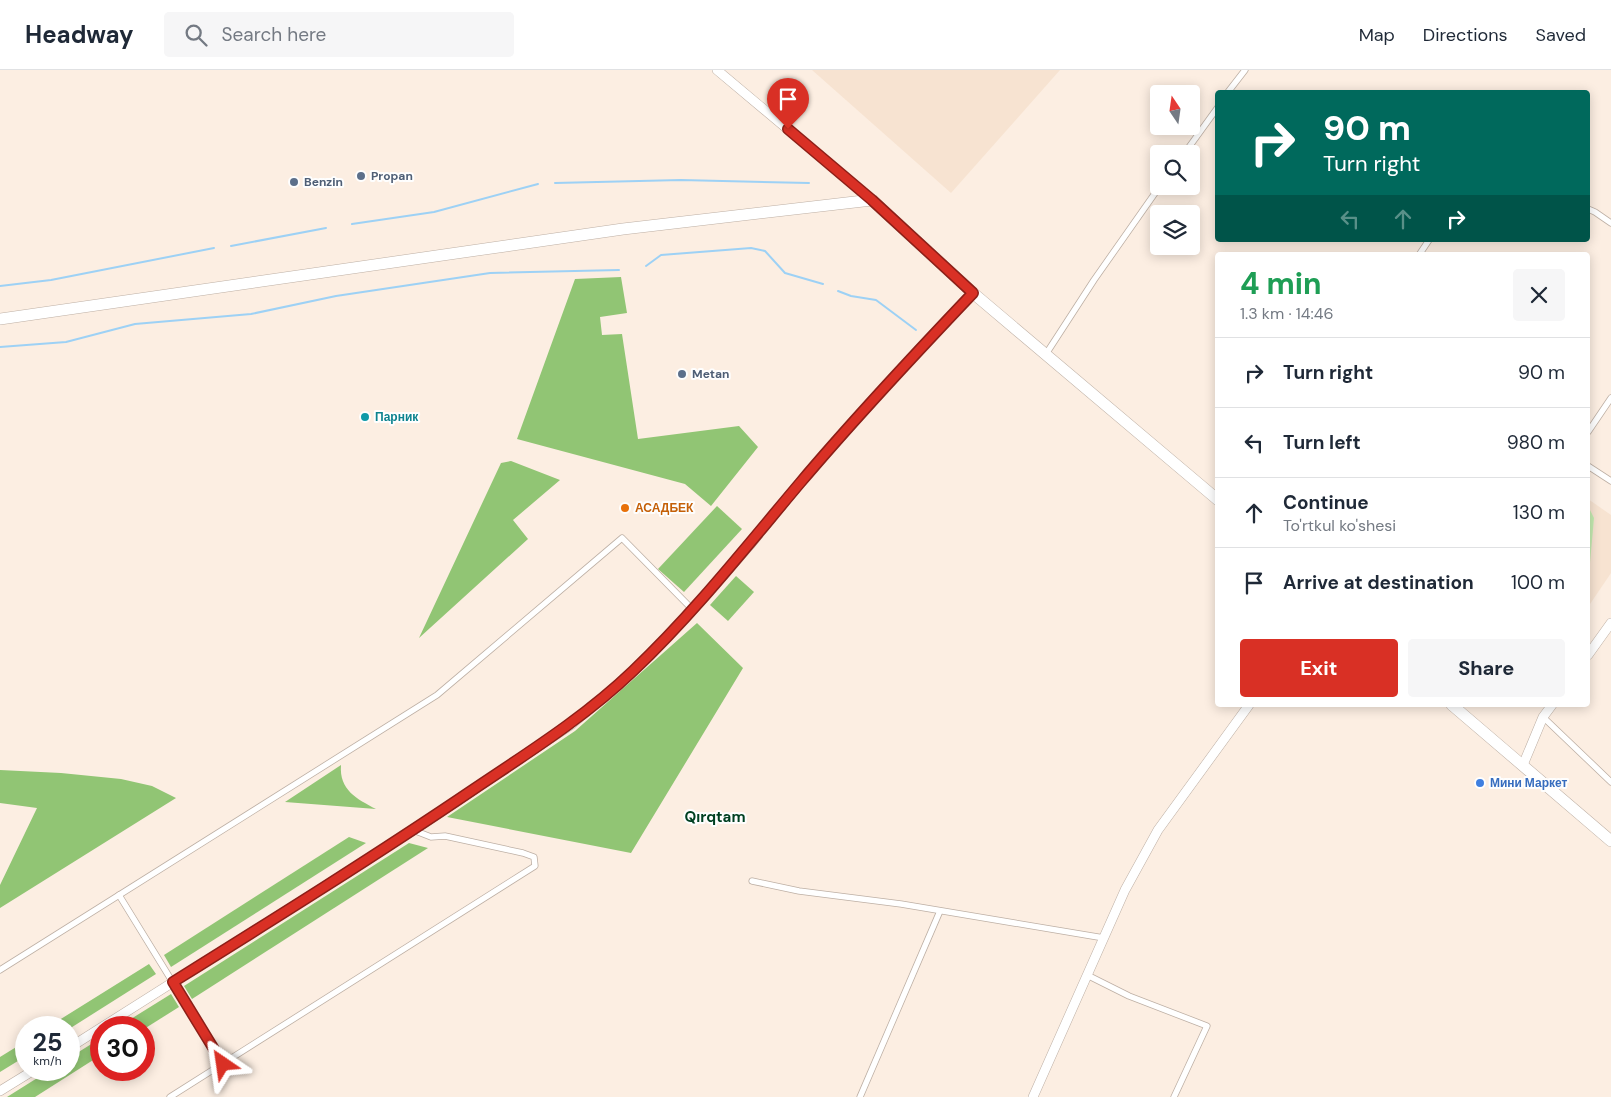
<!DOCTYPE html>
<html lang="en">
<head>
<meta charset="utf-8">
<style>
  :root { --surface:#fff; --page:#f6f6f7; --text:#1f2937; --muted:#747a83; --line:#e0e1e3; --accent:#d93025 }
  body { margin:0; font-family:"DM Sans",sans-serif; background:var(--page); color:var(--text); height:100vh; display:flex; flex-direction:column; font-size:19px; white-space:nowrap }
  * { box-sizing:border-box; margin:0 }
  p { font-size:16px; color:var(--muted) }
  .icon { flex:none; width:28px; height:28px; fill:none; stroke:currentColor; stroke-width:2; stroke-linecap:round; stroke-linejoin:round }
  .map { position:relative; flex:1; overflow:hidden }
  .panel { position:absolute; left:1215px; top:182px; width:375px; height:455px; display:flex; flex-direction:column; background:var(--surface); border-radius:5px; box-shadow:0 2px 12px #0003 }
  .panel>* { flex:none }
  .top-card { position:absolute; left:1215px; top:20px; width:375px; height:152px; border-radius:5px; box-shadow:0 2px 12px #0003; background:#00695c; color:#fff; overflow:hidden }
  .needle { width:32px; rotate:347deg }
  .controls { position:absolute; left:1150px; top:15px; display:grid; gap:10px }
  .controls a { display:grid; place-items:center; width:50px; height:50px; border-radius:5px; background:var(--surface); box-shadow:0 2px 12px #0003; font-size:25px }
  .speed { position:absolute; left:15px; top:946px; display:flex; gap:10px; font-size:25px; font-weight:700; text-align:center }
  .speed>* { display:grid; place-content:center; width:65px; height:65px; border-radius:50%; background:var(--surface); box-shadow:0 2px 12px #0003; line-height:1 }
  .speed small { font-size:12px; font-weight:400 }
  .speed .limit { border:8px solid #d22; background:#fff; color:#111 }
  .pin { position:absolute; display:grid; place-items:center; width:42px; height:42px; color:#fff; margin:-51px -21px; border-radius:50% 50% 50% 0; rotate:-45deg; box-shadow:0 0 5px #0007 }
  .pin .icon { rotate:45deg }
  .me { position:absolute; width:55px; margin:-28px; rotate:328deg; stroke-linejoin:round; filter:drop-shadow(0 0 4px #0008) }
  .turn { display:flex; align-items:center; gap:18px; height:105px; padding:0 25px; font-size:22px }
  .turn .icon { width:65px; height:65px; stroke-width:2.5 }
  .turn b { display:block; font-size:35px; line-height:42px }
  .lanes { display:flex; align-items:center; height:48px; padding:0 25px; background:#0003; justify-content:center; gap:25px; direction:ltr }
  .lanes .off { opacity:.35 }
  .round { display:grid; place-items:center; flex:none; width:52px; height:52px; border-radius:5px; background:var(--page) }
  .head { display:flex; align-items:center; justify-content:space-between; height:85px; padding:0 25px }
  h1 { font-size:30px; font-weight:700; line-height:38px; color:#1e9e55 }
  .primary-button { display:flex; gap:10px; margin-top:auto; padding:10px 25px }
  .primary-button a { flex:1; height:58px; border-radius:5px; background:var(--accent); color:#fff; font-size:20px; font-weight:700; line-height:58px; text-align:center }
  .primary-button a+a { background:var(--page); color:var(--text) }
  ul { padding:0; list-style:none }
  li { display:flex; align-items:center; gap:15px; height:70px; padding:0 25px; border-top:1px solid var(--line) }
  li div { flex:1 }
  li b { display:block; font-size:19px }
  li em { font-style:normal }
  header { display:flex; align-items:center; gap:30px; box-sizing:border-box; height:70px; padding:0 25px; background:var(--surface); border-bottom:1px solid var(--line) }
  header strong { font-size:24px }
  nav { display:flex; gap:28px; margin-inline-start:auto; font-size:18px }
  .search { width:350px; height:45px; background:var(--page); display:flex; align-items:center; gap:12px; box-sizing:border-box; padding:0 18px; border-radius:5px; color:var(--muted); font-size:19px }
  .map>svg:first-child { display:block }
  .built { fill:#f7e3d1 }
  .green { fill:#c5ecb1 }
  .forest { fill:#91c574 }
  .lines { fill:none; stroke-linecap:round; stroke-linejoin:round }
  .stream { stroke:#9dd1f5; stroke-width:2 }
  .street-casing { stroke:#bdafa4; stroke-width:7 }
  .secondary-casing { stroke:#bdafa4; stroke-width:10 }
  .primary-casing { stroke:#bdafa4; stroke-width:10 }
  .highway-casing { stroke:#bdafa4; stroke-width:12 }
  .street { stroke:#fff; stroke-width:5.5 }
  .secondary { stroke:#fff; stroke-width:9 }
  .primary { stroke:#fff; stroke-width:9 }
  .highway { stroke:#fff; stroke-width:11 }
  .route-casing { stroke:#8d1f18; stroke-width:12 }
  .route { stroke:#d93025; stroke-width:9 }
  .service-dot { fill:#5c6f8a; stroke:#fefefe; stroke-width:2 }
  .culture-dot { fill:#0f9aa8; stroke:#fefefe; stroke-width:2 }
  .food-dot { fill:#e8710a; stroke:#fefefe; stroke-width:2 }
  .shop-dot { fill:#3f7fe0; stroke:#fefefe; stroke-width:2 }
  .labels { text-anchor:middle; dominant-baseline:central; stroke-width:4; stroke-linejoin:round; paint-order:stroke }
  .service-label { font-size:12px; font-weight:bold; fill:#4e5e75; stroke:#fefefe; text-anchor:start }
  .culture-label { font-size:12px; font-weight:bold; fill:#0d838f; stroke:#fefefe; text-anchor:start }
  .food-label { font-size:12px; font-weight:bold; fill:#c56008; stroke:#fefefe; text-anchor:start }
  .shop-label { font-size:12px; font-weight:bold; fill:#366cbe; stroke:#fefefe; text-anchor:start }
  .quarter-label { font-size:15px; font-weight:bold; fill:#004021; stroke:#fefefe }
</style>
</head>
<body>
<header>
<strong>Headway</strong>
<div class="search"><svg class="icon" aria-label="search" viewBox="0 0 24 24"><circle cx="10" cy="10" r="6"/><path d="M15 15l6 6"/></svg>Search here</div>
<nav><a>Map</a><a>Directions</a><a>Saved</a></nav>
</header>
<div class="map">
<svg width="1611" height="1027" viewBox="0 0 1611 1027">
  <rect width="100%" height="100%" fill="#fceee2"/>
  <g class="built">
    <path d="M812 0H1060L951 123Z"/>
    <path d="M1588 429 1611 445V503L1588 537Z"/>
  </g>
  <path class="green" d="M1588 436 1594 448 1588 515Z"/>
  <g class="forest">
    <path d="M621 207 627 243 600 247 602 265 622 264 638 369 739 356 758 377 711 436 685 414 517 369 575 209Z"/>
    <path d="M511 391 560 410 513 450 528 469 419 568 501 393Z"/>
    <path d="M717 436 742 459 684 522 658 499Z"/>
    <path d="M736 506 754 522 728 551 710 535Z"/>
    <path d="M697 553 743 598 631 783 447 747 575 661Z"/>
    <path d="M341 695C339 720 357 729 376 739L285 732Z"/>
    <path d="M0 700 61 703 121 709 152 716 176 728 0 838V815L37 738 0 733Z"/>
    <path d="M349 767 366 773 171 897 164 885Z"/>
    <path d="M409 773 428 778 192 929 184 916Z"/>
    <path d="M149 894 156 904 69 959V958L48 957Z"/>
    <path d="M171 924 179 937 144 959 118 957Z"/>
    <path d="M101 968V985L35 1027H7L50 1000H69V988Z"/>
    <path d="M26 971V986L0 1002V987Z"/>
  </g>
  <g class="lines">
    <g class="stream">
      <path d="M555 113 681 110 809 113"/>
      <path d="M352 154 434 142 538 114"/>
      <path d="M231 176 326 158"/>
      <path d="M646 196 661 185 751 178 765 181 785 203 823 214"/>
      <path d="M0 216 51 210 214 178"/>
      <path d="M838 221 851 226 876 230 916 260"/>
      <path d="M0 277 66 272 135 254 251 244 336 226 490 203 619 200"/>
    </g>
    <g class="street-casing">
      <g id="street">
        <path d="M1228 22 1245 0"/>
        <path d="M1184 84 1218 37"/>
        <path d="M1588 139 1595 142 1611 153"/>
        <path d="M1419 185 1429 170"/>
        <path d="M1046 284 1094 210 1160 116"/>
        <path d="M1588 362 1611 328"/>
        <path d="M1588 396 1611 411"/>
        <path d="M1543 647 1611 712"/>
        <path d="M752 811 799 821 901 834 1104 868"/>
        <path d="M119 825 223 994"/>
        <path d="M0 900 437 625 622 468 693 540"/>
        <path d="M1087 905 1129 926 1207 956 1174 1027"/>
        <path d="M170 1027 535 796 534 787 523 783 445 766 431 767 413 760"/>
        <path d="M860 1027 940 841"/>
      </g>
    </g>
    <g class="secondary-casing">
      <g id="secondary">
        <path d="M1588 585 1611 553"/>
        <path d="M1523 695 1543 647 1552 635"/>
        <path d="M1033 1027 1125 820 1158 760 1249 635"/>
      </g>
    </g>
    <g class="primary-casing">
      <g id="primary">
        <path d="M717 0 872 130"/>
        <path d="M69 978 423 754 572 654 632 602 693 540 750 475 801 412 921 277 973 223"/>
        <path d="M0 1021 34 1000"/>
      </g>
    </g>
    <g class="highway-casing">
      <g id="highway">
        <path d="M0 249 623 159 872 130 973 223 1218 430"/>
        <path d="M1452 635 1611 771"/>
      </g>
    </g>
    <use href="#street" class="street"/>
    <use href="#secondary" class="secondary"/>
    <use href="#primary" class="primary"/>
    <use href="#highway" class="highway"/>
  </g>
  <g class="lines">
    <g class="route-casing">
      <path id="route" d="M223 994 173 912C274 849 375 786 474 719 529 682 585 647 633 601 694 543 746 477 800 413 855 348 914 285 973 223L872 130 788 59"/>
    </g>
    <use href="#route" class="route"/>
  </g>
  <g class="service-dot">
    <circle cx="361" cy="106" r="5"/>
    <circle cx="294" cy="112" r="5"/>
    <circle cx="682" cy="304" r="5"/>
  </g>
  <circle class="culture-dot" cx="365" cy="347" r="5"/>
  <circle class="food-dot" cx="625" cy="438" r="5"/>
  <circle class="shop-dot" cx="1480" cy="713" r="5"/>
  <g class="labels">
    <g class="service-label">
      <text x="371" y="106">Propan</text>
      <text x="304" y="112">Benzin</text>
      <text x="692" y="304">Metan</text>
    </g>
    <g class="culture-label">
      <text x="375" y="347">Парник</text>
    </g>
    <g class="food-label">
      <text x="635" y="438">АСАДБЕК</text>
    </g>
    <g class="shop-label">
      <text x="1490" y="713">Мини Маркет</text>
    </g>
    <g class="quarter-label">
      <text x="715" y="747">Qırqtam</text>
    </g>
  </g>
</svg>
<div class="controls">
<a><svg class="needle" viewBox="-14 -14 28 28"><path d="M0-13l5 13h-10z" fill="#e53935"/><path d="M0 13l5-13h-10z" fill="#747a83"/></svg></a>
<a><svg class="icon" aria-label="search" viewBox="0 0 24 24"><circle cx="10" cy="10" r="6"/><path d="M15 15l6 6"/></svg></a>
<a><svg class="icon" aria-label="layers" viewBox="0 0 24 24"><path d="M12 4l9 5-9 5-9-5zM3 14l9 5 9-5"/></svg></a>
</div>
<div class="speed"><div>25<small>km/h</small></div><div class="limit">30</div></div>
<div class="pin" style="left:788px;top:59px;background:#d93025"><svg class="icon" aria-label="arrive" viewBox="0 0 24 24"><path d="M6 21V4h12l-3 4 3 4H6"/></svg></div>
<svg class="me" style="left:223px;top:994px" viewBox="-20 -20 40 40"><path d="M0-17L14 15 0 8-14 15z" fill="#d93025" stroke="#fff" stroke-width="4"/></svg>
<div class="top-card">
<div class="turn"><svg class="icon" aria-label="right" viewBox="0 0 24 24"><path d="M7 20v-9h11M14 6l5 5-5 5"/></svg><div><b>90 m</b>Turn right</div></div>
<div class="lanes"><svg class="icon off" aria-label="left" viewBox="0 0 24 24"><path d="M17 20v-9H6M10 6l-5 5 5 5"/></svg><svg class="icon off" aria-label="ahead" viewBox="0 0 24 24"><path d="M12 20V5M6 11l6-6 6 6"/></svg><svg class="icon" aria-label="right" viewBox="0 0 24 24"><path d="M7 20v-9h11M14 6l5 5-5 5"/></svg></div>
</div>
<section class="panel">
<div class="head"><div><h1>4 min</h1><p>1.3 km · 14:46</p></div><a class="round"><svg class="icon" aria-label="close" viewBox="0 0 24 24"><path d="M6 6l12 12M18 6L6 18"/></svg></a></div>
<ul>
<li><svg class="icon" aria-label="right" viewBox="0 0 24 24"><path d="M7 20v-9h11M14 6l5 5-5 5"/></svg><div><b>Turn right</b></div><em>90 m</em></li>
<li><svg class="icon" aria-label="left" viewBox="0 0 24 24"><path d="M17 20v-9H6M10 6l-5 5 5 5"/></svg><div><b>Turn left</b></div><em>980 m</em></li>
<li><svg class="icon" aria-label="ahead" viewBox="0 0 24 24"><path d="M12 20V5M6 11l6-6 6 6"/></svg><div><b>Continue</b><p>To'rtkul ko'shesi</p></div><em>130 m</em></li>
<li><svg class="icon" aria-label="arrive" viewBox="0 0 24 24"><path d="M6 21V4h12l-3 4 3 4H6"/></svg><div><b>Arrive at destination</b></div><em>100 m</em></li>
</ul>
<div class="primary-button"><a>Exit</a><a>Share</a></div>
</section>
</div>
</body>
</html>
